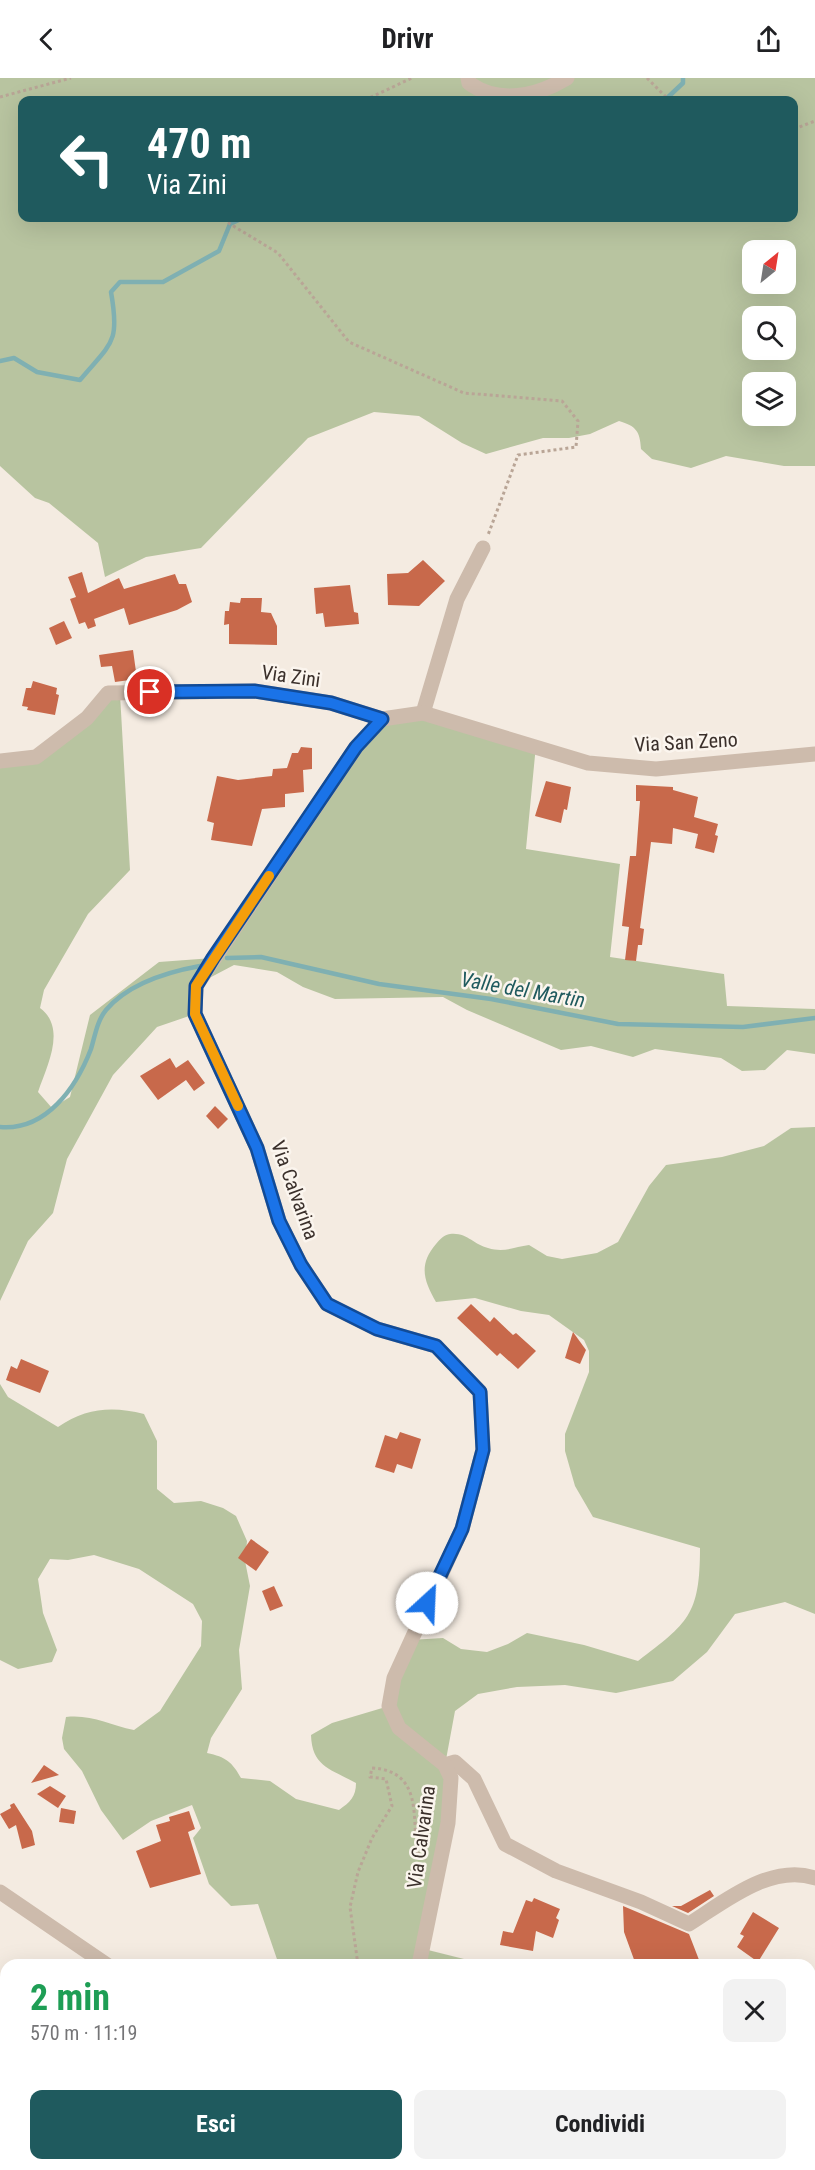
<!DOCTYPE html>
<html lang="it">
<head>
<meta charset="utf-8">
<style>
  :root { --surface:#fff; --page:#f2f2f2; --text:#202124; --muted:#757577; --accent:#1f5a5e }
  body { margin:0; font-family:"Roboto Condensed",sans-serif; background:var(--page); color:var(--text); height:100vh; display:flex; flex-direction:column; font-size:22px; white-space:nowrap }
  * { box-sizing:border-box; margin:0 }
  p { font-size:20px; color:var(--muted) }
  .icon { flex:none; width:33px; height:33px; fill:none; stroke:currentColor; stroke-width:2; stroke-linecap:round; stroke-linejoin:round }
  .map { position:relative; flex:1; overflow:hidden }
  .details { position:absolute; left:0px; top:1881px; width:816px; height:212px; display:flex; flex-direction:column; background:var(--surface); border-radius:18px 18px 0 0; box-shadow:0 6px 24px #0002 }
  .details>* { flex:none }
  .guide { position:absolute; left:18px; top:18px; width:780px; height:126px; border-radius:12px; box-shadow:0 6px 24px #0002; background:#1f5a5e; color:#fff; overflow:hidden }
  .needle { width:39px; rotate:30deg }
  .buttons { position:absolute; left:742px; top:162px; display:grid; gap:12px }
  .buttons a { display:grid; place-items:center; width:54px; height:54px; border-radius:12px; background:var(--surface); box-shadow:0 6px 24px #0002; font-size:30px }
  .pin { position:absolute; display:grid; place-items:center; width:51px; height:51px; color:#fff; margin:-26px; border:3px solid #fff; border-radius:50%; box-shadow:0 2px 6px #0007 }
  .me { position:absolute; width:66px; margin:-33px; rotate:25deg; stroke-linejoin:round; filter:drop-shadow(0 0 4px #0008) }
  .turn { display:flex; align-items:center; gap:21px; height:126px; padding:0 30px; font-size:27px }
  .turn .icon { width:78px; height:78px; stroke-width:2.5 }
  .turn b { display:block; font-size:42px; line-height:51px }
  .round { display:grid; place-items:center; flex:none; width:63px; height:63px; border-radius:12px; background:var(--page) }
  .summary { display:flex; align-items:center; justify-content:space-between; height:102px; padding:0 30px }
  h1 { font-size:36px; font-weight:700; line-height:45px; color:#1e9e55 }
  .action { display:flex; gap:12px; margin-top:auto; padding:12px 30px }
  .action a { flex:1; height:69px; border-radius:12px; background:var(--accent); color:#fff; font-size:24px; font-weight:700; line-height:69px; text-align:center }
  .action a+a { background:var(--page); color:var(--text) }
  header { display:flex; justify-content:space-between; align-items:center; height:78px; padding:0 30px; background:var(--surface); font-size:27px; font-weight:700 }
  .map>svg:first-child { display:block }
  .green { fill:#b8c4a0; fill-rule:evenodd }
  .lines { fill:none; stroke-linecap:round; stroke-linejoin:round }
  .stream { stroke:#7fb0b2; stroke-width:4.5 }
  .building { fill:#c8694b }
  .path { stroke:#b9a596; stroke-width:3; stroke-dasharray:3 3; stroke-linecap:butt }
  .minor { stroke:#cdbbac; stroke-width:15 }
  .route-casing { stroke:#114b97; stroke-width:15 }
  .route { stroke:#1a73e8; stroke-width:10 }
  .slow { stroke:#f59e0b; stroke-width:10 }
  .labels { text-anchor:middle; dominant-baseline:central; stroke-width:5; stroke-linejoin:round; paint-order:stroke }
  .street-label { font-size:20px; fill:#3b302b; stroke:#fbf5ee }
  .water-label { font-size:21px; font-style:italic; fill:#1f5a5e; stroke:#fbf5ee }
</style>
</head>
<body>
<header><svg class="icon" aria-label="back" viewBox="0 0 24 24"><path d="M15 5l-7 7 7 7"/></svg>Drivr<svg class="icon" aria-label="share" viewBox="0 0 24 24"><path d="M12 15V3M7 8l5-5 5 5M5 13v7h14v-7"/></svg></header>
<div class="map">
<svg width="815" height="2092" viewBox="0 0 815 2092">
  <rect width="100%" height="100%" fill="#f4ebe1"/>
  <g class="green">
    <path d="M0 0H815V388H784L726 378 691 390 652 381 641 371C640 353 636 348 619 343L590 356 569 360H543L486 376 462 365 419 338 374 334 308 360 201 470 146 479 105 499 98 465 49 425 35 420 0 388ZM22 22H794V140H22ZM753 172H786V206H753ZM753 238H786V272H753ZM753 304H786V338H753Z"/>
    <path d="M120 616 130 792 88 836 44 912 40 930C67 950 47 988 38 1014L52 1030 70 1019 90 937 159 884 213 880 382 641 423 635 536 667 526 771 620 786 610 879 724 896 727 928 815 931V976L787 972 765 992 742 993 721 980 655 971 633 979 591 968 561 972 467 932 443 919 335 921 303 909 277 894 234 887 196 907 195 936 157 949 113 997 67 1081 53 1135 28 1163 0 1223V686L52 668 96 620Z"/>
    <path d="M815 1049V1536L785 1524 735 1536 707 1574 673 1603 616 1615 565 1607 517 1609 478 1616 455 1633 445 1687 451 1700 424 1871 488 1887H279L258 1826 231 1828 209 1806 193 1760 201 1750 192 1727 151 1743 123 1762 101 1732 82 1693 64 1671 62 1660 66 1639C91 1636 109 1647 134 1652L160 1633 201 1568 202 1543 193 1526 139 1491 94 1477 68 1482 50 1481 38 1501 43 1535 57 1572 52 1584 18 1591 0 1582V1306L8 1319 58 1349C86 1330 112 1328 144 1336L157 1363V1411L174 1425 201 1423 223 1430 236 1438 247 1463 245 1483 250 1508 239 1572 242 1611 211 1660 207 1675C226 1679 232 1684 241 1700L270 1703 296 1721 339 1732C350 1724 356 1719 356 1705 331 1691 312 1689 311 1657L332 1645 389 1628 410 1562 443 1560 461 1571 487 1574 508 1566 527 1555 584 1567 638 1583C688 1545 700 1537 700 1470L593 1439 575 1408 565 1373V1356L589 1294V1273L584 1262 549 1237 521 1233 475 1220 436 1224C424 1203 418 1187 436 1166 440 1161 444 1157 450 1156 467 1154 474 1167 488 1170 504 1175 514 1169 529 1167L547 1178 562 1181 597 1175 618 1164 649 1108 666 1087 722 1079 764 1068 791 1050Z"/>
    <path d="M6 2053V2086L82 2087 77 2092H0V2061Z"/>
    <path d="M197 2086H420V2092H192Z"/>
    <path d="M429 2087 539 2086V2087L536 2092H453Z"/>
    <path d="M589 2087V2086L640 2087 637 2092H586Z"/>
  </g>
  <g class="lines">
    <g class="stream">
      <path d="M665 22 683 5V0"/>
      <path d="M0 283 14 280 37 294 80 302C112 264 120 265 111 214L120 204H163L219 173 230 146 243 140"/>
      <path d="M227 880 261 879 379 906 491 921 618 946 743 949 815 940"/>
      <path d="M0 1049C46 1053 76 1010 91 971 95 958 97 943 106 932 128 906 167 894 200 888"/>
    </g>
  </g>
  <g class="building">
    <path d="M423 482 445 503 419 528 388 527 387 496 408 495Z"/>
    <path d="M82 494 88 515 119 500 124 511 175 496 179 506H186L192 524 177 532 129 547 124 530 94 541 96 548 88 551 85 544 79 546 70 521 76 519 68 499Z"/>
    <path d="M350 507 354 534 358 535 359 546 325 549 323 535 316 536 314 510Z"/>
    <path d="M241 520H262L261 534 271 535 277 548V567L229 566V546L224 547 225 533H229L230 524 240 525Z"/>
    <path d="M64 543 72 560 56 567 49 550Z"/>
    <path d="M133 572 137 601 115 604 112 588 101 589 99 577Z"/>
    <path d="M33 603 57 610 56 616 59 617 55 637 27 632 28 629 22 628 26 610H31Z"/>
    <path d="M301 669 312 670V691L303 692 304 714 285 716V729L262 731 252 768 211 762 214 745 207 743 217 698 238 702 272 698 273 691 287 690 292 675H298Z"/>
    <path d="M546 703 571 709 567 732 564 731 561 745 535 738Z"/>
    <path d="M636 707 673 709V712L698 719 694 739 718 746 715 757 718 758 714 775 695 770 698 756 673 750 672 766 651 764 640 850 644 851 642 867H638L636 883 625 882 629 849 622 848 630 778H636L640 723H636Z"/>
    <path d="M170 980 176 990 188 982 205 1005 194 1013 186 1002 158 1022 140 998Z"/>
    <path d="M215 1028 228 1041 218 1051 206 1038Z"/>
    <path d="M471 1226 490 1244 494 1239 513 1257 516 1255 536 1273 518 1291 500 1275 497 1278 457 1240Z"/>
    <path d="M573 1254 586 1272 580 1286 565 1280Z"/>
    <path d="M21 1281 49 1293 40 1315 6 1302 11 1288 17 1291Z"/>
    <path d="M400 1354 421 1361 412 1391 397 1386 394 1395 375 1389 385 1357 397 1361Z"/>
    <path d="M251 1461 269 1474 256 1493 238 1480Z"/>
    <path d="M274 1508 283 1528 270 1533 262 1513Z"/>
    <path d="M44 1687 59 1697 31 1705Z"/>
    <path d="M50 1708 66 1718 58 1730 37 1716Z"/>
    <path d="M14 1725 32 1753 35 1767 22 1771 16 1747 9 1751 0 1736 11 1730 10 1727Z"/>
    <path d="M61 1730 76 1733 74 1746 59 1744Z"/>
    <path d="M189 1733 195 1751 188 1754 201 1796 150 1810 136 1773 161 1763 156 1747 170 1743 169 1739Z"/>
    <path d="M710 1812 714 1818 688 1835 672 1828H681Z"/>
    <path d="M534 1820 560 1831 556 1840 559 1842 553 1860 536 1853 533 1873 500 1867 503 1853 513 1855 526 1822 532 1824Z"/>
    <path d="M623 1828 689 1856 701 1887H674L671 1884 666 1887H636L624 1854Z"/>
    <path d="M753 1834 779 1850 758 1884 737 1869 744 1858 740 1856Z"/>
  </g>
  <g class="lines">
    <g class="path">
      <path d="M647 0 668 21 674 22"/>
      <path d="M0 19 71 0"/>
      <path d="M365 22 412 0"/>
      <path d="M794 51 815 43"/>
      <path d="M224 140 230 146 278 175 349 264 464 315 562 323 578 343 576 369 518 377 488 457"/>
      <path d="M358 1887 350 1829 358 1794 372 1760 392 1728 386 1701 370 1699 372 1690C423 1693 412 1739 417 1774L426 1782"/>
      <path d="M281 2092 283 2086"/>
    </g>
    <g class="minor">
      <path d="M468 0 469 5C499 27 537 18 567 0"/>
      <path d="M423 635 457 521 483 470"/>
      <path d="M0 683 36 679 87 640 108 615 254 613 331 625 382 641"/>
      <path d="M445 1687 455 1684 474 1701 505 1766 556 1793 641 1824 689 1846C724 1824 771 1785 815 1800"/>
      <path d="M0 1814 107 1887"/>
      <path d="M419 1887 448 1745 451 1700 445 1687 399 1650 389 1628 394 1600 462 1451 483 1372 480 1314 436 1268 377 1251 327 1226 301 1187 279 1143 257 1070 195 936 196 908 356 669 382 641 423 635 588 685 656 691 815 676"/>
      <path d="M210 2092 211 2086"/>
      <path d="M320 2092 323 2086"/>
    </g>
  </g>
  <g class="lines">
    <g class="route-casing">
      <path id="route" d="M150 614 254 613 331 625 382 641 356 669 213 880 196 908 195 936 257 1070 279 1143 301 1187 327 1226 377 1251 436 1268 480 1314 483 1372 462 1451 427 1525"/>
    </g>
    <use href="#route" class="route"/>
    <path class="slow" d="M238 1028 195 936 196 908 269 798"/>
  </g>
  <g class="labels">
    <g class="street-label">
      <text transform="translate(291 598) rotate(8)">Via Zini</text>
      <text transform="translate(686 664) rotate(-3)">Via San Zeno</text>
      <text transform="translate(295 1112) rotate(70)">Via Calvarina</text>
      <text transform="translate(421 1759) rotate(-82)">Via Calvarina</text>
    </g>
    <g class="water-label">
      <text transform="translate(523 912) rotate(10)">Valle del Martin</text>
    </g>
  </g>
</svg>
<div class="buttons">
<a><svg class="needle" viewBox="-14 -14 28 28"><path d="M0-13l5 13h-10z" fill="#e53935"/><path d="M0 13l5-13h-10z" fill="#757577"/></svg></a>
<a><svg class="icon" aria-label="search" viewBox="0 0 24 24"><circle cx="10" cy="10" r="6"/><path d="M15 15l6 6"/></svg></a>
<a><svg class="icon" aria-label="layers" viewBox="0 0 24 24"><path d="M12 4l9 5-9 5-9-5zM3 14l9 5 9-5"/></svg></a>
</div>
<div class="pin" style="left:150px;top:614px;background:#d93025"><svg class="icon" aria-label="arrive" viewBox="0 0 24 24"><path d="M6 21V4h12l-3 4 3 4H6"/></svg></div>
<svg class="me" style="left:427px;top:1525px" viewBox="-20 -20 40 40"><circle r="19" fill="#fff"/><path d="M0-13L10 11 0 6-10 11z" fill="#1a73e8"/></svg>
<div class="guide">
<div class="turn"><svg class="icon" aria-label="left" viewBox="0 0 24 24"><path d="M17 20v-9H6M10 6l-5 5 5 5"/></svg><div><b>470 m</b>Via Zini</div></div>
</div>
<section class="details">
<div class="summary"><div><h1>2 min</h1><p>570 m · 11:19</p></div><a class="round"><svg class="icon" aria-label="close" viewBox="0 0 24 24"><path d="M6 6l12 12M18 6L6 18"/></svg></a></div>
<div class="action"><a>Esci</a><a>Condividi</a></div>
</section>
</div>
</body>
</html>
